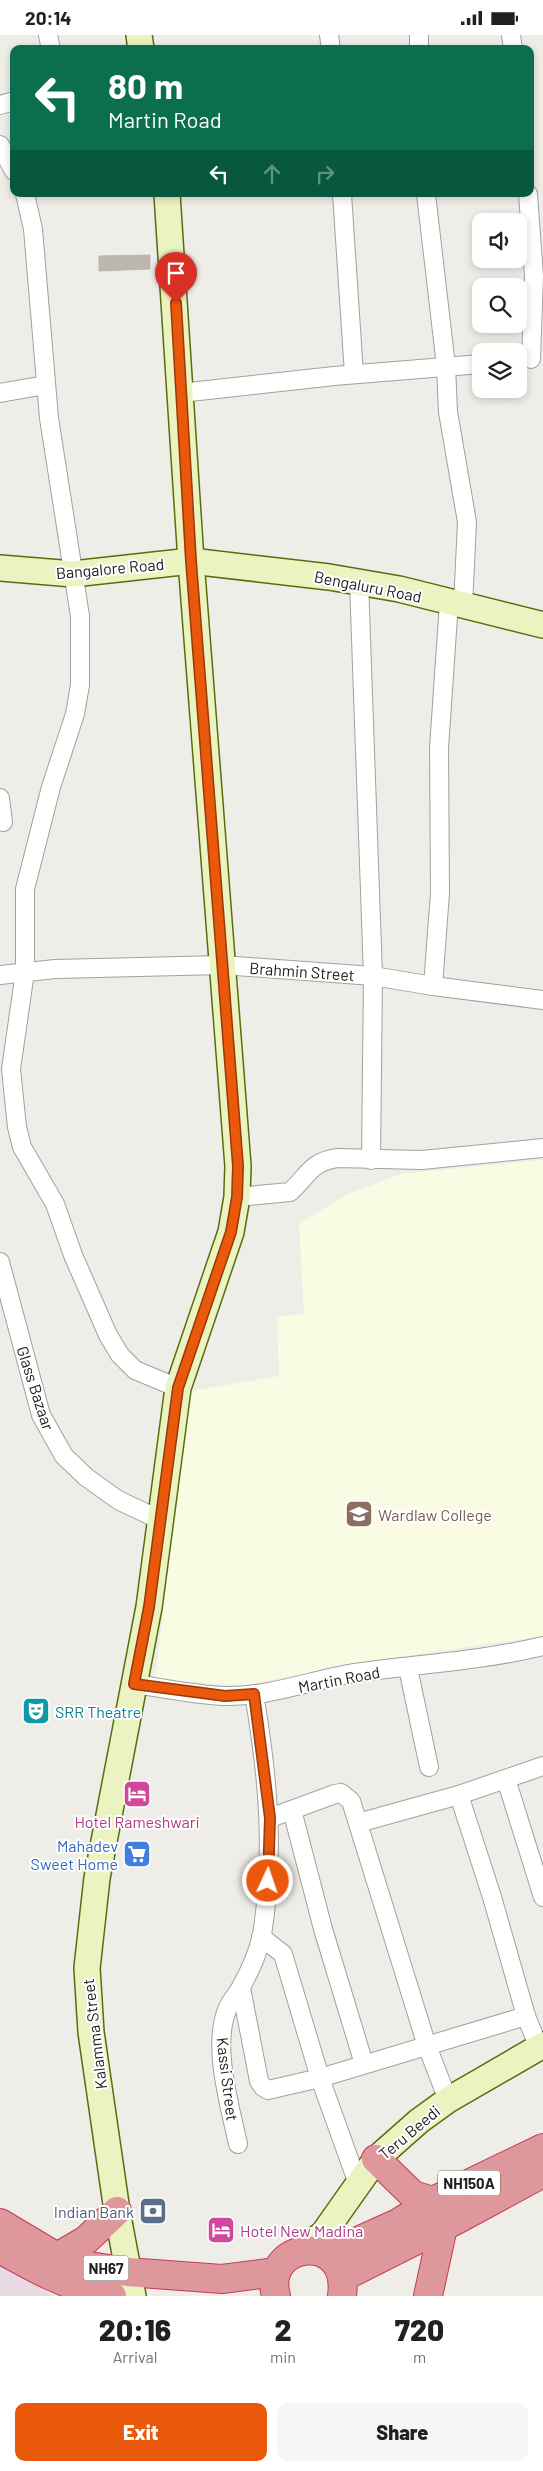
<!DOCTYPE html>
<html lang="en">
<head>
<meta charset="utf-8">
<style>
  :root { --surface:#fff; --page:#f6f6f6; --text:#202124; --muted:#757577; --accent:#ea580c }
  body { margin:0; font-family:Barlow,sans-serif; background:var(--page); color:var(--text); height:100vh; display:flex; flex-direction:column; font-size:19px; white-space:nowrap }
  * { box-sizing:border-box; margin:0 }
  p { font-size:16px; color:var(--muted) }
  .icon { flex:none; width:28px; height:28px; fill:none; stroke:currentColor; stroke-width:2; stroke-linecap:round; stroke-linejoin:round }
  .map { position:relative; height:2261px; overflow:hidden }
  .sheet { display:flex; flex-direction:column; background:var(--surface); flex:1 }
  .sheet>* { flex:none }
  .hud { position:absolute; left:10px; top:10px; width:524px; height:152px; border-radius:10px; box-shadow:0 2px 8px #0003; background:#0b6e4f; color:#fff; overflow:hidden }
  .tools { position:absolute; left:472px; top:178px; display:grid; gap:10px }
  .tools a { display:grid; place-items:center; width:55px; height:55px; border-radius:10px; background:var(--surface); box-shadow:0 2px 8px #0003; font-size:25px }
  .pin { position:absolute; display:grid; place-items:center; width:42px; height:42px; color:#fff; margin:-51px -21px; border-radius:50% 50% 50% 0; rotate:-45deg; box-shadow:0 0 5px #0007 }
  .pin .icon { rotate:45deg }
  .me { position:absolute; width:55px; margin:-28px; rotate:3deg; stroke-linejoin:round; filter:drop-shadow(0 0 4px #0008) }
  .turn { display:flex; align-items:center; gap:18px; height:105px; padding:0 15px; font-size:22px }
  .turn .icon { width:65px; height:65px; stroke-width:2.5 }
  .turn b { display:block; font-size:35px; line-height:42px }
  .lanes { display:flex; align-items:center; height:48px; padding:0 15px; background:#0003; justify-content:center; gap:25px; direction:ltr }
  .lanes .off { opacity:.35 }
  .eta { display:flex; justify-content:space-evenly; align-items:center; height:85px; text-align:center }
  .eta b { font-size:30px; font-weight:800; line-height:35px }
  .action { display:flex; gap:10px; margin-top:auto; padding:10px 15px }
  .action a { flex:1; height:58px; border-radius:10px; background:var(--accent); color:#fff; font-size:20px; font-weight:800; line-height:58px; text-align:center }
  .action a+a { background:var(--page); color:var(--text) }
  .status { display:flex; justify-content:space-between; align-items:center; height:35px; padding:0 25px; background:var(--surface); direction:ltr }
  .status svg { height:14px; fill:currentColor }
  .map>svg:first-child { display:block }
  .industrial { fill:#e8dae3 }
  .education { fill:#f9fce3 }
  .building { fill:#bcb6b0; stroke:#bfb6ab }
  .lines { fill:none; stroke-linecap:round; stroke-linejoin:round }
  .street-casing { stroke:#a1a1a1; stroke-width:20 }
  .secondary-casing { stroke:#586d10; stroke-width:28 }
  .highway-casing { stroke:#c93858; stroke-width:30 }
  .street { stroke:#fff; stroke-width:18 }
  .secondary { stroke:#ebf3c1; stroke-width:25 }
  .highway { stroke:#de979b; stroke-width:28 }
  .route-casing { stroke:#983908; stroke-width:12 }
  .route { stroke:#ea580c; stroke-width:9 }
  .labels { text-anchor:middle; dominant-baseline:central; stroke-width:4; stroke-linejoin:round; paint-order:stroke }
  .shield { fill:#fff; stroke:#636363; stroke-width:1 }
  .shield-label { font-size:15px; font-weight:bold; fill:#202020 }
  .street-label { font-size:16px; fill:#202020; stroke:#fff }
  .education-label { font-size:16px; fill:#785e54; stroke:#fff; text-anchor:start }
  .culture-label { font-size:16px; fill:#0d838f; stroke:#fff; text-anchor:start }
  .hotel-label { font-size:16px; fill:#b23c85; stroke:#fff }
  .shop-label { font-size:16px; fill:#366cbe; stroke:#fff; text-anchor:end }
  .service-label { font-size:16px; fill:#4e5e75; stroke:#fff; text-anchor:end }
</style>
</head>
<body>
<div class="status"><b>20:14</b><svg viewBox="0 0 49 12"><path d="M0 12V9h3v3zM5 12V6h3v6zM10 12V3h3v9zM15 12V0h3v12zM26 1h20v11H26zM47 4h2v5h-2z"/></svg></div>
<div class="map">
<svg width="543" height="2261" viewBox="0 0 543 2261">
  <rect width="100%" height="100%" fill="#efede7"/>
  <path class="industrial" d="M0 2228 53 2261H0Z"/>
  <path class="education" d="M543 1125V1601L350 1629 241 1651 155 1644 190 1356 279 1341 277 1282 304 1279 299 1189 346 1160 401 1139Z"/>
  <path class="building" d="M150 220V234L99 236V221Z"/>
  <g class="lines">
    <g class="street-casing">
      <g id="street">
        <path d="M48 0 51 14"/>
        <path d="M329 0 331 14"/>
        <path d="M419 0V14"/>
        <path d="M511 0 513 14"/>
        <path d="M0 70 14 66"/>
        <path d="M0 110 14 136"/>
        <path d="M25 159 33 194 49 383 80 581V650L75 679 51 752 25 854V937L11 1034 17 1092 22 1112 55 1169 73 1220 108 1300 120 1320 135 1335 178 1353"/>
        <path d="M342 159 354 339"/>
        <path d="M426 159 446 331 448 377 467 487 463 571"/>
        <path d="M528 159 534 241 531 324"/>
        <path d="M0 358 46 350"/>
        <path d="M181 358 334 341 481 329"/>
        <path d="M359 547 373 941 371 1125"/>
        <path d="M0 763 3 787"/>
        <path d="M0 940 55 934 222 930 373 941 433 951 543 965"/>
        <path d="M433 951 440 858 439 713 449 567"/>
        <path d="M237 1162 290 1157C308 1141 310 1127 337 1123L422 1125 543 1113"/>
        <path d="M0 1227 41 1380 64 1421 86 1442 118 1465 160 1485"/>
        <path d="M408 1633 429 1732"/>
        <path d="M134 1649C164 1653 194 1660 224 1661 270 1662 311 1645 355 1638 417 1629 482 1626 543 1611"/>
        <path d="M506 1744 543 1862"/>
        <path d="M292 1775 323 1894 364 2029"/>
        <path d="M270 1783 335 1759 341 1758 351 1766 427 2011 448 2065"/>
        <path d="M358 1788 459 1760 543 1731"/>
        <path d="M261 1902 283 1919 320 2043 358 2149"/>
        <path d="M241 1953 259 2046 263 2052 268 2055 320 2043 526 1981 492 1862 459 1760"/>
        <path d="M526 1981 539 2013"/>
        <path d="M238 2109C230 2071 212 2012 227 1975 230 1966 237 1960 241 1952 250 1936 258 1918 262 1900 275 1817 268 1741 254 1659"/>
      </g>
    </g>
    <g class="secondary-casing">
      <g id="secondary">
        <path d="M139 0 141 14"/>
        <path d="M0 533 73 539 191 526 329 542 399 554 543 590"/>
        <path d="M302 2215 323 2199 376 2124 419 2086 448 2065 543 2010"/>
        <path d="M133 2261 117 2176 91 1997 87 1933 97 1843 149 1572 178 1353 231 1197 237 1162 238 1131 191 526 167 159"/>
      </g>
    </g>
    <g class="highway-casing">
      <g id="highway">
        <path d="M376 2124 413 2160 433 2166"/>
        <path d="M0 2188 57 2222 90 2231 127 2237 222 2244 276 2237"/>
        <path d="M0 2214C37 2235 70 2253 112 2261"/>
        <path d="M327 2220 398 2188 433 2166 543 2113"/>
        <path d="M57 2222 86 2205 117 2176"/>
        <path d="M343 2242 460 2183 543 2138"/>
        <path d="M276 2261C261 2206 351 2195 342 2261"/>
        <path d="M428 2261 443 2192"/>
      </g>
    </g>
    <use href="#street" class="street"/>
    <use href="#secondary" class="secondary"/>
    <use href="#highway" class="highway"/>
  </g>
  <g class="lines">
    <g class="route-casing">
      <path id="route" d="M176 268 191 526 238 1131 237 1162 231 1197 178 1353 149 1572 134 1649 225 1661 254 1659 270 1783 268 1846"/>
    </g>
    <use href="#route" class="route"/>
  </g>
  <defs>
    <g id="university-square" transform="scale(1.4375)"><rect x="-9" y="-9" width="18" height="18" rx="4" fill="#8d6e63" stroke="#fff"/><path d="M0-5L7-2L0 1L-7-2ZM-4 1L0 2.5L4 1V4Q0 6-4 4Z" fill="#fff"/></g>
    <g id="theatre-square" transform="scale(1.4375)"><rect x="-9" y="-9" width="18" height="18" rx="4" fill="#0f9aa8" stroke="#fff"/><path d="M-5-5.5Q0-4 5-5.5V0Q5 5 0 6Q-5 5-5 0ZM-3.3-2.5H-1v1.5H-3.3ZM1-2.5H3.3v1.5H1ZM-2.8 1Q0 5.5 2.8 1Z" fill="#fff"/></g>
    <g id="hotel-square" transform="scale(1.4375)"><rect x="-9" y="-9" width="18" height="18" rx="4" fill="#d1479c" stroke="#fff"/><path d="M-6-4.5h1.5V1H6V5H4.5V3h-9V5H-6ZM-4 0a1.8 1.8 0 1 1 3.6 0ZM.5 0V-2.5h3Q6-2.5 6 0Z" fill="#fff"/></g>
    <g id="supermarket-square" transform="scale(1.4375)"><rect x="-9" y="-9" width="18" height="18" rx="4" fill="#3f7fe0" stroke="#fff"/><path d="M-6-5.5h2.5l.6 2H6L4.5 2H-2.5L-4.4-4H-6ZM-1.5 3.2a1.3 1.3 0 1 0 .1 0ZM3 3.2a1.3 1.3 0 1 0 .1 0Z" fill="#fff"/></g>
    <g id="bank-square" transform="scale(1.4375)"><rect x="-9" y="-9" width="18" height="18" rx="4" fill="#5c6f8a" stroke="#fff"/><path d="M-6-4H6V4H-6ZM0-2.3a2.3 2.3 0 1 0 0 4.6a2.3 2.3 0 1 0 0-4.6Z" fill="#fff"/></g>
  </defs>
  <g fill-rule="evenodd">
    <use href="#university-square" x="359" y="1479"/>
    <use href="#theatre-square" x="36" y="1676"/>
    <use href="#hotel-square" x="137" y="1759"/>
    <use href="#supermarket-square" x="137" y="1819"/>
    <use href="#bank-square" x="153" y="2176"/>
    <use href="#hotel-square" x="221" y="2195"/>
  </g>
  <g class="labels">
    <g class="shield">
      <rect x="438" y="2135.5" width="62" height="25" rx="4"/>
      <rect x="83.5" y="2220.5" width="45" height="25" rx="4"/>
    </g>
    <g class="shield-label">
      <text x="469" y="2148">NH150A</text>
      <text x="106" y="2233">NH67</text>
    </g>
    <g class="street-label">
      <text transform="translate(110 533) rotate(-5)">Bangalore Road</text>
      <text transform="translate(368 551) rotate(11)">Bengaluru Road</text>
      <text transform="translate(302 936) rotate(4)">Brahmin Street</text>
      <text transform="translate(36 1353) rotate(72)">Glass Bazaar</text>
      <text transform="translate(339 1644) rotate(-11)">Martin Road</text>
      <text transform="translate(94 1999) rotate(-97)">Kalamma Street</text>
      <text transform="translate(228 2044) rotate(83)">Kassi Street</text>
      <text transform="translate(409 2097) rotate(-40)">Teru Beedi</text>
    </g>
    <g class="education-label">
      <text x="378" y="1479">Wardlaw College</text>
    </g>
    <g class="culture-label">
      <text x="55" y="1676">SRR Theatre</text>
    </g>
    <g class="hotel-label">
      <text x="137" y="1786">Hotel Rameshwari</text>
      <text x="240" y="2195" text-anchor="start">Hotel New Madina</text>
    </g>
    <g class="shop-label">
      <text x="118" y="1810">Mahadev<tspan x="118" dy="18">Sweet Home</tspan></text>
    </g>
    <g class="service-label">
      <text x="134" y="2176">Indian Bank</text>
    </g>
  </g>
</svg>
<div class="tools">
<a><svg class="icon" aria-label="sound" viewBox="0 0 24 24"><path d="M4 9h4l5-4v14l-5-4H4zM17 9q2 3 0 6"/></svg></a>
<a><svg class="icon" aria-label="search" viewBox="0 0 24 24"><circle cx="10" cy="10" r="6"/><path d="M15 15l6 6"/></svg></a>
<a><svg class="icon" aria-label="layers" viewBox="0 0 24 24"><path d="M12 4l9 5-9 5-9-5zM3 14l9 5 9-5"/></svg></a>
</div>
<div class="pin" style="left:176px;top:268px;background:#d93025"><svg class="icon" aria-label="arrive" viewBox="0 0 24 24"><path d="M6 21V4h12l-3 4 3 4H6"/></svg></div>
<svg class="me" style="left:268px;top:1846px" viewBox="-20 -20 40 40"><circle r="17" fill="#ea580c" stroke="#fff" stroke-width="3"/><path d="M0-11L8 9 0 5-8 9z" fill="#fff"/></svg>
<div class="hud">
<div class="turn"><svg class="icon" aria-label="left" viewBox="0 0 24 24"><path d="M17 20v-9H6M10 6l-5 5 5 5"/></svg><div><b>80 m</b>Martin Road</div></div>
<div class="lanes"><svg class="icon" aria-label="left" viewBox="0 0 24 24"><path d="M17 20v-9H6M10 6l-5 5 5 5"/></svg><svg class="icon off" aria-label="ahead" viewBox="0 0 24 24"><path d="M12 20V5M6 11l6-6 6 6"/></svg><svg class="icon off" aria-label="right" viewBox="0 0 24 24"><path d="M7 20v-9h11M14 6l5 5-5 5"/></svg></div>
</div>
</div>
<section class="sheet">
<div class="eta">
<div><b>20:16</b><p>Arrival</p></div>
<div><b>2</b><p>min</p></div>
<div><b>720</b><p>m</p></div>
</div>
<div class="action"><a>Exit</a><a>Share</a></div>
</section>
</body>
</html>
